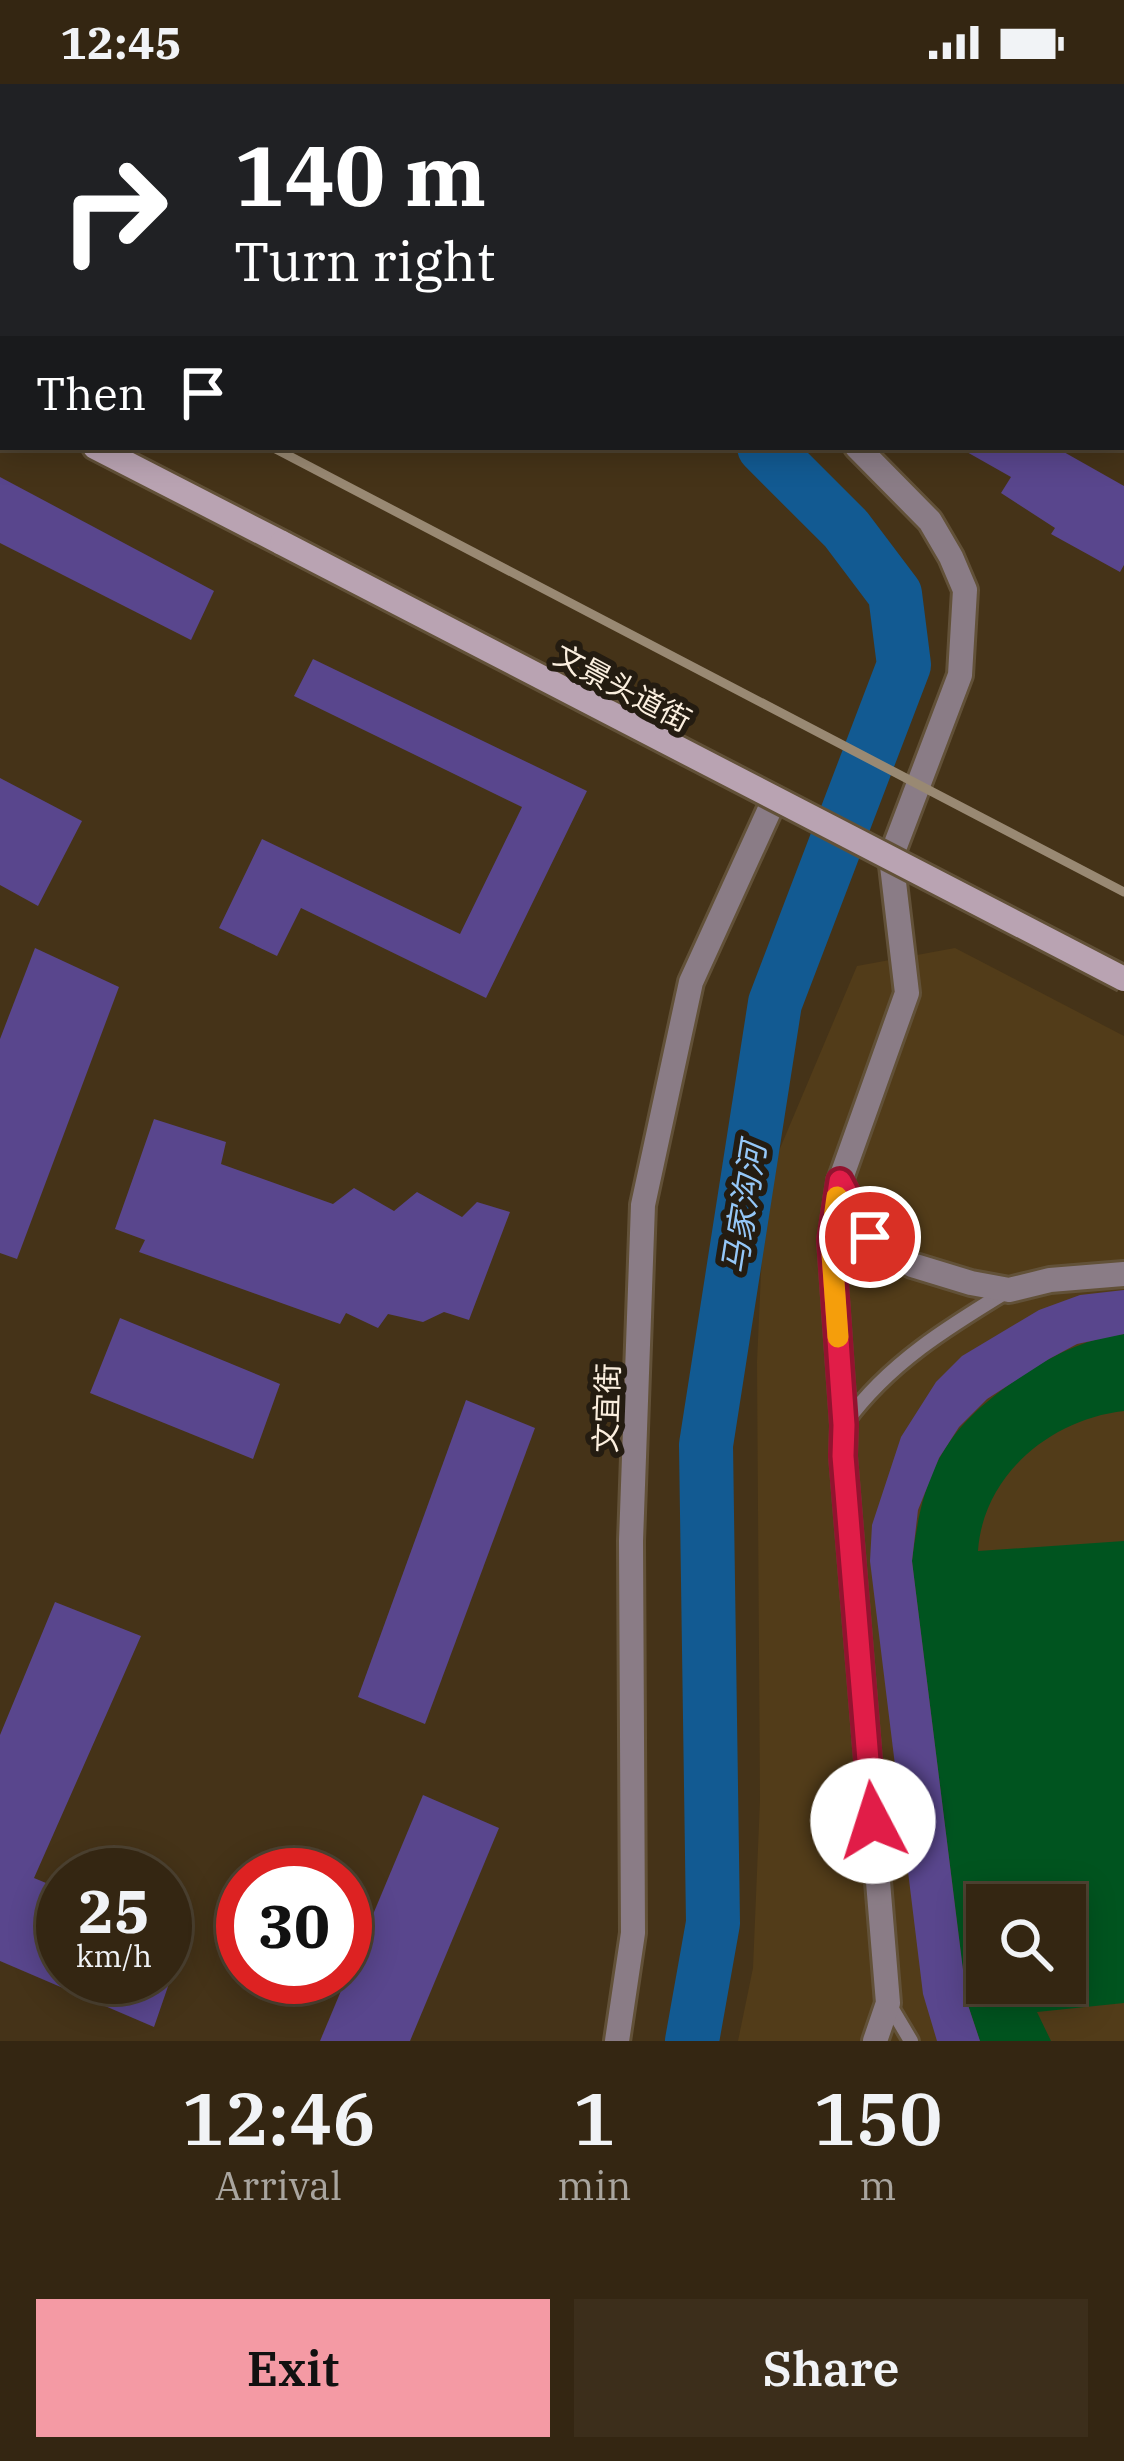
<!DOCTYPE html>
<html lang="en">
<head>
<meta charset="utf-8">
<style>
  :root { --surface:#342612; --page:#3c2e1b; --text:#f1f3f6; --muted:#a9a59f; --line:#4e4332; --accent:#f49aa4 }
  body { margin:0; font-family:"IBM Plex Serif","Noto Sans SC",serif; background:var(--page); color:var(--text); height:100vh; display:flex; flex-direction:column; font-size:45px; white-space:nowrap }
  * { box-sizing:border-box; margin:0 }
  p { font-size:39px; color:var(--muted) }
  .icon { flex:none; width:66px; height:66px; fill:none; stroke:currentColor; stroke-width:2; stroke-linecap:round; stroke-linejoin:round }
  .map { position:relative; height:1957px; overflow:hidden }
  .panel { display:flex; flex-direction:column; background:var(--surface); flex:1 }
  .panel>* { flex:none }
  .hud { position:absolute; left:0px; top:0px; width:1125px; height:366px; box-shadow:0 6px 30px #0003,0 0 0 3px var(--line); background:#202124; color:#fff; overflow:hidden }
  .tools { position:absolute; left:966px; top:1800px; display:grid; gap:24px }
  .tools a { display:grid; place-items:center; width:120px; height:120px; border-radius:0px; background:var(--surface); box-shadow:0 6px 30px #0003,0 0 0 3px var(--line); font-size:60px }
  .speed { position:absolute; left:36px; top:1764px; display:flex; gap:24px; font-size:60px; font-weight:700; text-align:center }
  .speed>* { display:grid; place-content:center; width:156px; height:156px; border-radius:50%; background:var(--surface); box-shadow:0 6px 30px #0003,0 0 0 3px var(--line); line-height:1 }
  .speed small { font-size:30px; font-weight:400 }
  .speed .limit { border:18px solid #d22; background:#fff; color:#111 }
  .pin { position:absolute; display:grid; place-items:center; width:102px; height:102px; color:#fff; margin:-51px; border:6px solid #fff; border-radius:50%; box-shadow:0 3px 12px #0007 }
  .me { position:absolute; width:132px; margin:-66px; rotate:355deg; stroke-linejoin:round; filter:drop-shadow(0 0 9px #0008) }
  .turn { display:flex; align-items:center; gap:42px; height:252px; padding:0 36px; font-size:54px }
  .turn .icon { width:156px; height:156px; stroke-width:2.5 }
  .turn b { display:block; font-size:84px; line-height:102px }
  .then { display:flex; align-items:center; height:114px; padding:0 36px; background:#0003; gap:24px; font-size:45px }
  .eta { display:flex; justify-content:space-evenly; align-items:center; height:204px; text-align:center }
  .eta b { font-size:72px; font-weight:600; line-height:84px }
  .cta { display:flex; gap:24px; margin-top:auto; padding:24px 36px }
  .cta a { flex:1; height:138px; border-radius:0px; background:var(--accent); color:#111; font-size:48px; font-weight:600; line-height:138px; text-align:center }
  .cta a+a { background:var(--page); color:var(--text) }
  .status { display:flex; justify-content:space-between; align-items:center; height:84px; padding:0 60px; background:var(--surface); direction:ltr }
  .status svg { height:33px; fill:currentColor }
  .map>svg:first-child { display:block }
  .built { fill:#523c19; fill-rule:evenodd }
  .green { fill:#00541f; fill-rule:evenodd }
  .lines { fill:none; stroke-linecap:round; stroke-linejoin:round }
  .river { stroke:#125a92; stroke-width:54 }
  .building { fill:#59468d }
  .lane-casing { stroke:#625138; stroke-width:20 }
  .street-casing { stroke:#625138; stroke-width:30 }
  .secondary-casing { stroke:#625138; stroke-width:30 }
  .lane { stroke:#8a7c86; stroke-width:14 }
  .street { stroke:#8a7c86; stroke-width:24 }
  .secondary { stroke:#b9a3b2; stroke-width:24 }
  .rail { stroke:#998973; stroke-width:9 }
  .secondary-bridge-casing { stroke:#625138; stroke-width:30; stroke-linecap:butt }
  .secondary-bridge { stroke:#b9a3b2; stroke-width:24 }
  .route-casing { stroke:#92132f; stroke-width:30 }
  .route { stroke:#e11d48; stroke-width:21 }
  .slow { stroke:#f59e0b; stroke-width:21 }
  .labels { text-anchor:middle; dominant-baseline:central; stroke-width:12; stroke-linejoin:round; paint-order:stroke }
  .street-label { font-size:30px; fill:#fbefdf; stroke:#241c11 }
  .water-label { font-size:33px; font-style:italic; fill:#95c7f7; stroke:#241c11 }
</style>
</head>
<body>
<div class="status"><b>12:45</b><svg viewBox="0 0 49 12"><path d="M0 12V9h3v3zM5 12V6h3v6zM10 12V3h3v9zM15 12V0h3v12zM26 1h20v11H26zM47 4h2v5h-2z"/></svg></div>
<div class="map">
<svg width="1124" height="1957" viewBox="0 0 1124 1957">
  <rect width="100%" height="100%" fill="#453318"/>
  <g class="built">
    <path d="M683 0H1124V243L1122 3H688Z"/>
    <path d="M955 864 1124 952V1957H738L753 1884 760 1716 757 1278 765 1100 857 882ZM987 1821H1065V1899H987Z"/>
  </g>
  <path class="green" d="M1124 1250V1327C1051 1335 983 1391 978 1467L1124 1457V1919L1037 1928 1051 1957H980L967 1918 912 1477C924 1380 947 1341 1029 1287 1059 1268 1089 1254 1124 1250ZM987 1821H1065V1899H987Z"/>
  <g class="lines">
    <g class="river">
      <path d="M667 0V3"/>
      <path d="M692 1957 713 1839 706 1361 775 919 904 581 895 510 846 445 764 363"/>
    </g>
  </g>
  <g class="building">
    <path d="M958 363H1055L1124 402V481L1120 488 1051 450 1055 444 1001 409 1011 393Z"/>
    <path d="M0 393 214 507 191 556 0 459Z"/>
    <path d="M313 575 587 707 486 914 301 824 277 872 219 844 262 755 460 850 522 723 294 612Z"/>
    <path d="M0 694 82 737 38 822 0 801Z"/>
    <path d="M35 864 119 903 17 1175 0 1169V955Z"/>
    <path d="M154 1035 226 1058 221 1080 333 1120 354 1104 394 1127 417 1108 462 1133 477 1118 510 1128 469 1236 444 1228 423 1238 388 1230 378 1244 346 1229 340 1240 139 1168 145 1156 115 1145Z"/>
    <path d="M1124 1206V1250L1077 1260 1049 1275 987 1315 959 1343 939 1374 918 1426 912 1477 967 1918 980 1957H937L923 1910 870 1477 872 1441 901 1353 936 1298 962 1272 1039 1226 1080 1211Z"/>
    <path d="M120 1234 280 1300 253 1375 90 1309Z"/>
    <path d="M466 1316 535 1344 425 1640 358 1613Z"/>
    <path d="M55 1518 141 1552 34 1794 63 1806V1893H165V1848L184 1856 154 1943 0 1877V1651Z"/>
    <path d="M423 1711 499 1744 410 1957H320Z"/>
  </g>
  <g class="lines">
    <g class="lane-casing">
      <g id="lane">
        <path d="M846 1338C889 1279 948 1243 1009 1206"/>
        <path d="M889 1920 911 1957"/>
      </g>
    </g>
    <g class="street-casing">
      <g id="street">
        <path d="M724 0V3"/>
        <path d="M846 0 848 3"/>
        <path d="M1122 233 1124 234"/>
        <path d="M857 363 930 437 951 473 965 506 960 591 891 773 907 909 840 1097 831 1157 844 1341 843 1372 888 1919 875 1957"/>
        <path d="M840 1097 870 1153 912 1181 971 1199 1009 1206 1050 1196 1124 1190"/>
        <path d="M617 1957 633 1849 631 1457 643 1121 691 898 774 716"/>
      </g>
    </g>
    <g class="secondary-casing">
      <g id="secondary">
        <path d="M503 0 508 3"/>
        <path d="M597 0 602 3"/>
        <path d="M1122 293 1124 294"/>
        <path d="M0 314 3 316"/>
        <path d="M1122 348 1124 350"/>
        <path d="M95 363 282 459"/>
      </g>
    </g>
    <use href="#lane" class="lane"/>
    <use href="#street" class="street"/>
    <use href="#secondary" class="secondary"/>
    <g class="rail">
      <path d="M0 220 3 221"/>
      <path d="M272 363 1124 808"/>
    </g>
    <g class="secondary-bridge-casing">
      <path id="secondary-bridge" d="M282 459 1124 895"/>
    </g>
    <use href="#secondary-bridge" class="secondary-bridge"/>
  </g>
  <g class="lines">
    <g class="route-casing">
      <path id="route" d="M870 1153 840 1097 831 1156 844 1341 843 1372 873 1737"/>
    </g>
    <use href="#route" class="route"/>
    <path class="slow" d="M837 1113 831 1156 838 1253"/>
  </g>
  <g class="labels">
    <g class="street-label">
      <text transform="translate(623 603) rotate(28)">文景头道街</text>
      <text transform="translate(606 1324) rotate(-88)">文宜街</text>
    </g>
    <g class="water-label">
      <text transform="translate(743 1124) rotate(-81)">马家沟河</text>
    </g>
  </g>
</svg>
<div class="tools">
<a><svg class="icon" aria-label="search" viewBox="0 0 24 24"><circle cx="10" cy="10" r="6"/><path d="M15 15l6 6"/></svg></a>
</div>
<div class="speed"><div>25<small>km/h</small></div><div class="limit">30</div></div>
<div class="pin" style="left:870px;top:1153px;background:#d93025"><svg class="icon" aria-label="arrive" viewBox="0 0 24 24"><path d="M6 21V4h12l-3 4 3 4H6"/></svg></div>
<svg class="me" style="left:873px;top:1737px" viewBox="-20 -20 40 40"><circle r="19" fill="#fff"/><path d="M0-13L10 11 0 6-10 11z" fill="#e11d48"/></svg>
<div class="hud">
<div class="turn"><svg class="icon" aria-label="right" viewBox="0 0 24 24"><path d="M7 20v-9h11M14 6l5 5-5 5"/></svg><div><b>140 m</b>Turn right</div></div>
<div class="then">Then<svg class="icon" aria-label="arrive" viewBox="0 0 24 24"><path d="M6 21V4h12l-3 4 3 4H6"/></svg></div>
</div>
</div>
<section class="panel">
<div class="eta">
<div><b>12:46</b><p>Arrival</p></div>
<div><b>1</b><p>min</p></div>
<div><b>150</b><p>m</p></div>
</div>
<div class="cta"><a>Exit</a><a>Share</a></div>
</section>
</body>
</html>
